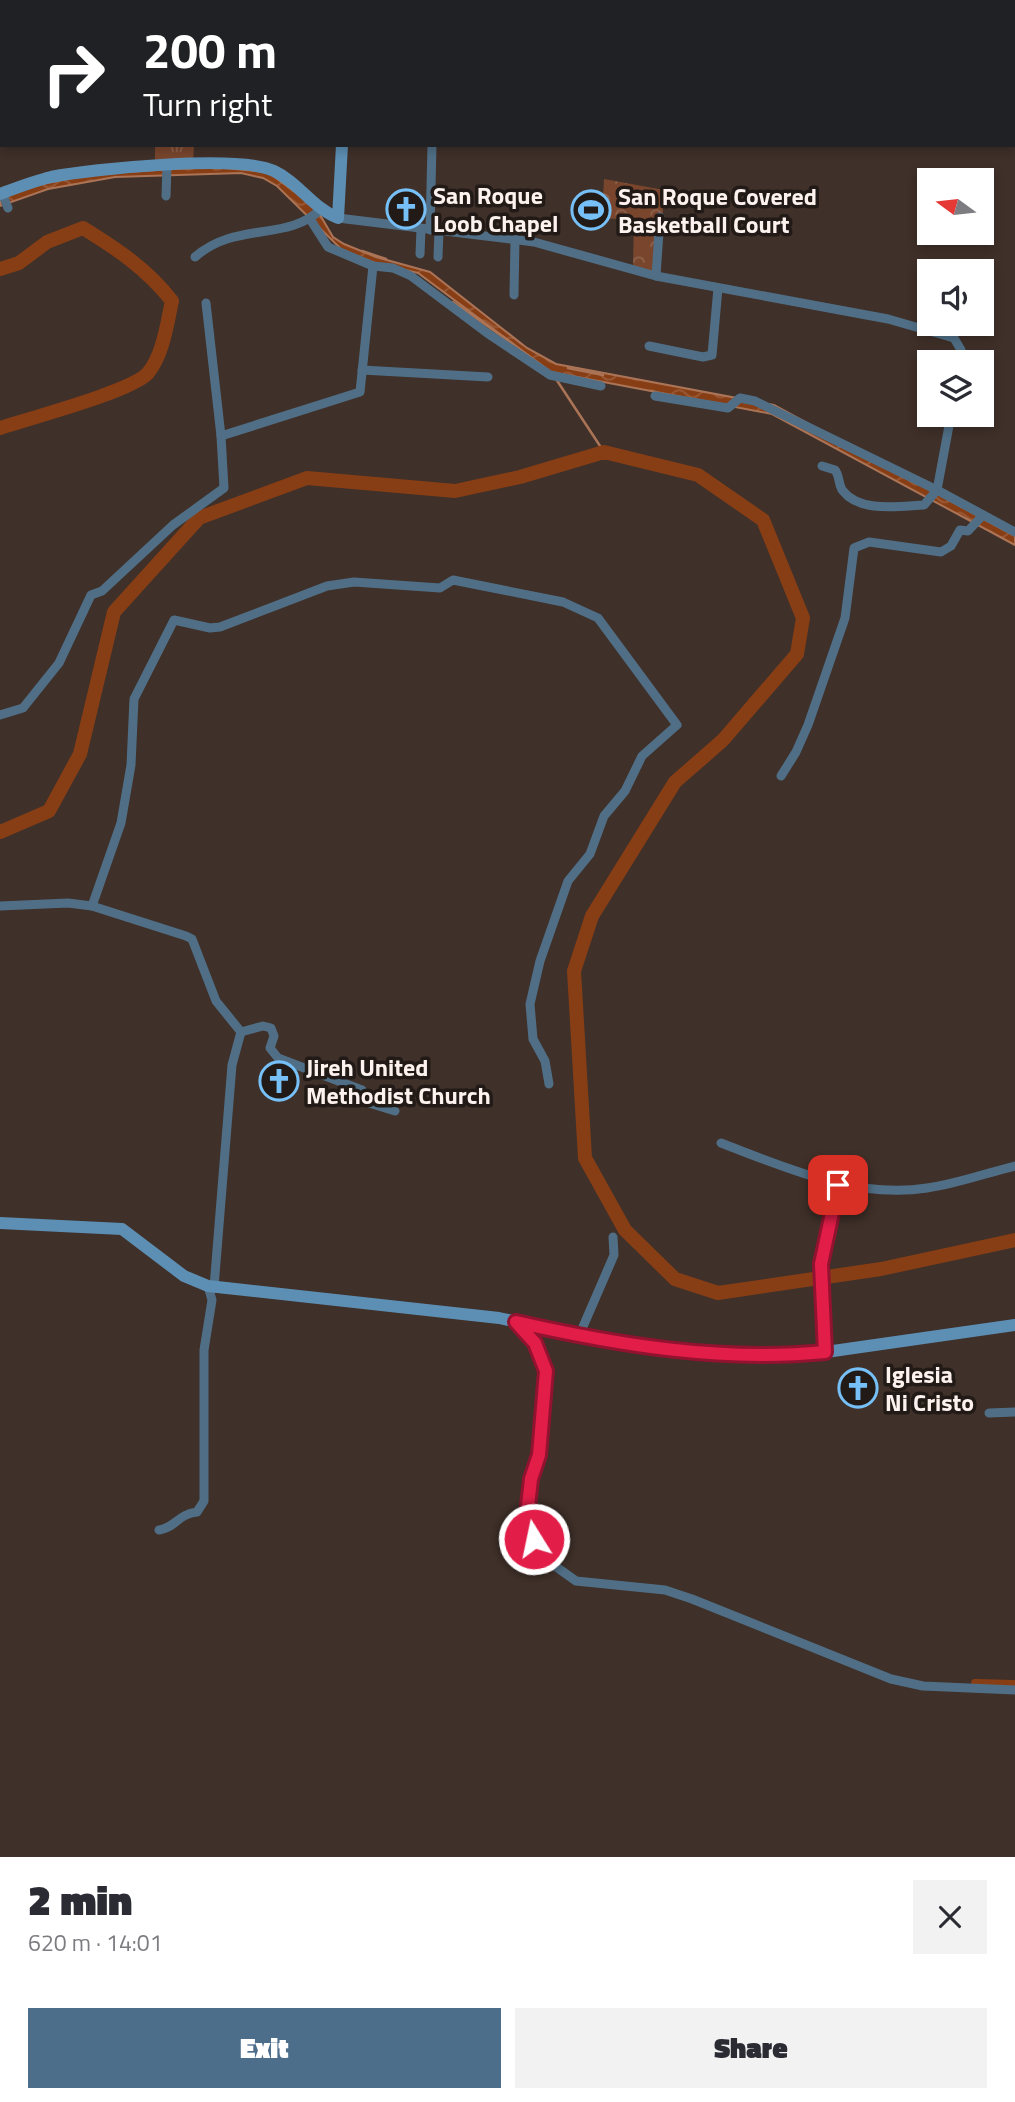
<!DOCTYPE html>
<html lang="en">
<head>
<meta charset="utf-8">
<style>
  :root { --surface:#fff; --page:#f2f2f3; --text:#2b2b33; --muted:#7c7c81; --accent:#4d6e8b }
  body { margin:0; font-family:"Titillium Web",sans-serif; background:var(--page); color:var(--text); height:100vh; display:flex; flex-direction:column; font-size:26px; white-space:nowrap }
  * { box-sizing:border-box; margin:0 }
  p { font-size:23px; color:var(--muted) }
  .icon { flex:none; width:38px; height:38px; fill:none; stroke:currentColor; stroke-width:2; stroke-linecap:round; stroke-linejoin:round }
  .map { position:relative; height:1857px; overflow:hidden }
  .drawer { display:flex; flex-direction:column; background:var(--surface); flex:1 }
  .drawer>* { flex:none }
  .top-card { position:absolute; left:0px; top:0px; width:1015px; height:147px; box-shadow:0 4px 10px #0003; background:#202124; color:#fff; overflow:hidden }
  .needle { width:46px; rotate:285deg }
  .tools { position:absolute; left:917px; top:168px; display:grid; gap:14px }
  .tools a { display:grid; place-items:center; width:77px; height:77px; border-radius:0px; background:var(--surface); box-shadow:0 4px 10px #0003; font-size:35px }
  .pin { position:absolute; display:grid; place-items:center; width:60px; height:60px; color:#fff; margin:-30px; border-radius:14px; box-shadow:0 4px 10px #0006 }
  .me { position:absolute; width:77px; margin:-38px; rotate:350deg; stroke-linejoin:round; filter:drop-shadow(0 0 5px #0008) }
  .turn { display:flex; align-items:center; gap:24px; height:147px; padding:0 28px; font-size:32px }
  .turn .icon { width:91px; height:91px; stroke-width:2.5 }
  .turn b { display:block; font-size:49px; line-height:60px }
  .round { display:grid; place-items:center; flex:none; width:74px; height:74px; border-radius:0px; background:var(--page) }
  .headline { display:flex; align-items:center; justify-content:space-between; height:119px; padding:0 28px }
  h1 { font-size:42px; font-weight:800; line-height:52px }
  .primary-button { display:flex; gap:14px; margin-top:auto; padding:14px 28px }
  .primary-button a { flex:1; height:80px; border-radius:0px; background:var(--accent); color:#fff; font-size:28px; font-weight:800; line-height:80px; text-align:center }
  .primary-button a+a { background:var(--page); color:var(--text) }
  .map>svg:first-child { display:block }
  .grass { fill:url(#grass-tufts) }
  .forest { fill:url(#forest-crowns) }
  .garden { fill:#79462d }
  .water { fill:url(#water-waves); stroke:#ab7456; stroke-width:2 }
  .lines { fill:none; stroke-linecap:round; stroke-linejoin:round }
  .stream { stroke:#ab7456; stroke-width:2.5 }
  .canal { stroke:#883e15; stroke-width:8 }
  .river { stroke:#883e15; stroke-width:14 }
  .street { stroke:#506f86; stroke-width:9 }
  .secondary { stroke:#5d8fb4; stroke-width:12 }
  .route-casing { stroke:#92132f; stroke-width:18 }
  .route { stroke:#e11d48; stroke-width:12 }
  .labels { text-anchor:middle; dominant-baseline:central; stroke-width:7; stroke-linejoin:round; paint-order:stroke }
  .poi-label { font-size:24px; font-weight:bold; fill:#fdf2ee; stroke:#211a17; text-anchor:start }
</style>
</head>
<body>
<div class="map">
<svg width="1015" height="1857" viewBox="0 0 1015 1857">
  <defs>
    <pattern id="grass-tufts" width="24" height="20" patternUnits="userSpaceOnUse" patternTransform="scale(1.75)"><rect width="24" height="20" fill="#79462d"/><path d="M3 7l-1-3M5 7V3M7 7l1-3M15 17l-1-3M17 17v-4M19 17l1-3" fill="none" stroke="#8d614c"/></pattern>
    <pattern id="forest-crowns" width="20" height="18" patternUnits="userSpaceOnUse" patternTransform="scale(1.75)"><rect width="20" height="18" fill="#79462d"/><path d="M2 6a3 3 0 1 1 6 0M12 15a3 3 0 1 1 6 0" fill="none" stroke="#8d614c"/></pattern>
    <pattern id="water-waves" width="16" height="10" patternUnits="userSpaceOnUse" patternTransform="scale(1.75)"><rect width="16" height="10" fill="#883e15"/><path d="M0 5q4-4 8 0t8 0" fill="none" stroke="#9a5a37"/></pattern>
  </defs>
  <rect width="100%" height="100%" fill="#3f3029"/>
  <path class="grass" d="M155 145H194L193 163 155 164Z"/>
  <path class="forest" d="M604 179 664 190 660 274 633 267 634 220 602 218Z"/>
  <path class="garden" d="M582 192H601L600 228H582Z"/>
  <path class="water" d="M214 167 268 172 316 208 333 237 344 244 376 257 430 272 527 348 556 364 774 405 1015 536V545L772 414 551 372 418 273 375 263 342 250 277 186 263 178 241 173 115 177 48 189 0 206V197C69 171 141 171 214 167Z"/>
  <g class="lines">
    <g class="stream">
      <path d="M362 251 386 259"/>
      <path d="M453 302 513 344"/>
      <path d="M568 368 603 375"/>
      <path d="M556 379 604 452"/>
    </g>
    <path class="canal" d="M975 1683 1015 1684"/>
    <g class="river">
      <path d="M0 269 19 263 47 242 83 228C117 249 147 269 172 301 167 324 163 355 148 373 133 391 27 419 0 428"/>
      <path d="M0 832 49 811 80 754 114 612 199 518 307 478 455 491 520 477 604 452 698 475 763 520 803 618 797 654 723 740 675 782 592 916 574 971 585 1158 625 1230 675 1279 718 1293 881 1269 1015 1240"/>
    </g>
    <g class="street">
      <path d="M2 193 8 208"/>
      <path d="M166 196 167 166"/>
      <path d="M338 218 534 242 656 276 888 319 954 338 961 350V362"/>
      <path d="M430 230 432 145"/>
      <path d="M420 254 421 229"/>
      <path d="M195 257C236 221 288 242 321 209"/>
      <path d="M438 257 439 231"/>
      <path d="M373 266 393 268 411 276 487 333 550 375 601 386"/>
      <path d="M656 276 660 217"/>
      <path d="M514 295 515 239"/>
      <path d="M206 303 221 436 360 392 373 266 328 247 310 219"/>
      <path d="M649 346 703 357 712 355 718 288"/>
      <path d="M362 370 488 377"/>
      <path d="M655 396 728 408 740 398 755 401 937 490 924 505C900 506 860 513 843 491 838 485 840 476 835 470L822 466"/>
      <path d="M951 415 937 490 1015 532"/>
      <path d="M0 715 23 708 59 663 91 595 102 591 173 525 224 488 221 436"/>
      <path d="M781 776 796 752 808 725 845 618 854 548 869 542 941 552 951 546 960 530 968 531 983 515"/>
      <path d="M0 906 68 903 92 906 186 936 192 939 216 1001 241 1032 263 1026 271 1028 274 1036 270 1048 278 1058 362 1090 369 1103 395 1111"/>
      <path d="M92 906 121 823 131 765 134 699 174 620 210 628 220 627 327 586 354 582 440 588 453 580 563 602 598 618 677 725 642 756 625 791 604 816 590 854 568 881 540 961 530 1004 533 1039 545 1061 549 1084"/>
      <path d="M721 1143C787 1168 855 1199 927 1188 956 1184 986 1173 1015 1166"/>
      <path d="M214 1287 232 1065 241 1032"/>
      <path d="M516 1322 535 1343 546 1371 539 1455 531 1479 528 1506 534 1539 548 1561 576 1581 665 1590 692 1599 891 1679 923 1686 1015 1690"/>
      <path d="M579 1336 614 1255 613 1237"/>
      <path d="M826 1352 821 1263 838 1185"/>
      <path d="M989 1413 1015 1412"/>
      <path d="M159 1530C175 1528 178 1514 197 1512L204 1501V1350L212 1300 208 1286"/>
    </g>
    <g class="secondary">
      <path d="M348 2V0"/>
      <path d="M0 194C16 188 34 181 51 177 92 169 239 154 274 171 298 182 313 208 338 218L342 145"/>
      <path d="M0 1223 122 1229 184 1276 208 1286 499 1318 629 1346 763 1356 826 1352 1015 1325"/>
    </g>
  </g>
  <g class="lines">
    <g class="route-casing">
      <path id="route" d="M534 1539 528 1506 531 1479 539 1455 546 1371 535 1343 516 1322C618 1345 720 1362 825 1352L821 1264 838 1185"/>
    </g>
    <use href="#route" class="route"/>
  </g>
  <defs>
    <g id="church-ring" transform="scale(2.0125)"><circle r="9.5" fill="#211a17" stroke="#76c0f7" stroke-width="1.5"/><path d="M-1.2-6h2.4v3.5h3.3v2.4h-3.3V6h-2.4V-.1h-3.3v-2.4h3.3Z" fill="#76c0f7"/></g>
    <g id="stadium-ring" transform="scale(2.0125)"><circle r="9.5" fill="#211a17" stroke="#76c0f7" stroke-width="1.5"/><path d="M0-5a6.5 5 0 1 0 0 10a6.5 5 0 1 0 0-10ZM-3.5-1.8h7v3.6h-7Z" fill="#76c0f7"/></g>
  </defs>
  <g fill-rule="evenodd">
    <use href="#church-ring" x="406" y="209"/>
    <use href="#stadium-ring" x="591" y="210"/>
    <use href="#church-ring" x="279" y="1081"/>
    <use href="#church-ring" x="858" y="1388"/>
  </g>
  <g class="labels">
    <g class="poi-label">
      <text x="433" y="195">San Roque<tspan x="433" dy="28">Loob Chapel</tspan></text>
      <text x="618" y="196">San Roque Covered<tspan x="618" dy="28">Basketball Court</tspan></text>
      <text x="306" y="1067">Jireh United<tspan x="306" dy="28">Methodist Church</tspan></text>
      <text x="885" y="1374">Iglesia<tspan x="885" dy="28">Ni Cristo</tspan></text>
    </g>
  </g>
</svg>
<div class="tools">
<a><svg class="needle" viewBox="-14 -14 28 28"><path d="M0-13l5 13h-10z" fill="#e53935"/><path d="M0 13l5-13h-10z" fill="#7c7c81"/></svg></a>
<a><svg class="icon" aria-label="sound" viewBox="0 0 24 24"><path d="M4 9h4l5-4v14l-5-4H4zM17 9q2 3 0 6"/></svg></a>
<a><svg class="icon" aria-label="layers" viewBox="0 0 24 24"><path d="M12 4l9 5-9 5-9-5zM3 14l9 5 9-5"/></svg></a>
</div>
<div class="pin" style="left:838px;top:1185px;background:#d93025"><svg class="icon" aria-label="arrive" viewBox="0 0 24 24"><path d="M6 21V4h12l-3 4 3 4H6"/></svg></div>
<svg class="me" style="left:534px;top:1539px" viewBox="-20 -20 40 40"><circle r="17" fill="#e11d48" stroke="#fff" stroke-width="3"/><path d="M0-11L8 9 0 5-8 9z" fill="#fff"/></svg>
<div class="top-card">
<div class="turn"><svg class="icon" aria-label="right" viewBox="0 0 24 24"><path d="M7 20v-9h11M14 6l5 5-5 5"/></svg><div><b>200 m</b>Turn right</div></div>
</div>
</div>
<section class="drawer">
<div class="headline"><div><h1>2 min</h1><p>620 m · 14:01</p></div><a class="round"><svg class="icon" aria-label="close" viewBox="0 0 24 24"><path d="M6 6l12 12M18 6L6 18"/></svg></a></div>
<div class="primary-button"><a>Exit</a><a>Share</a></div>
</section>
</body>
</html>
